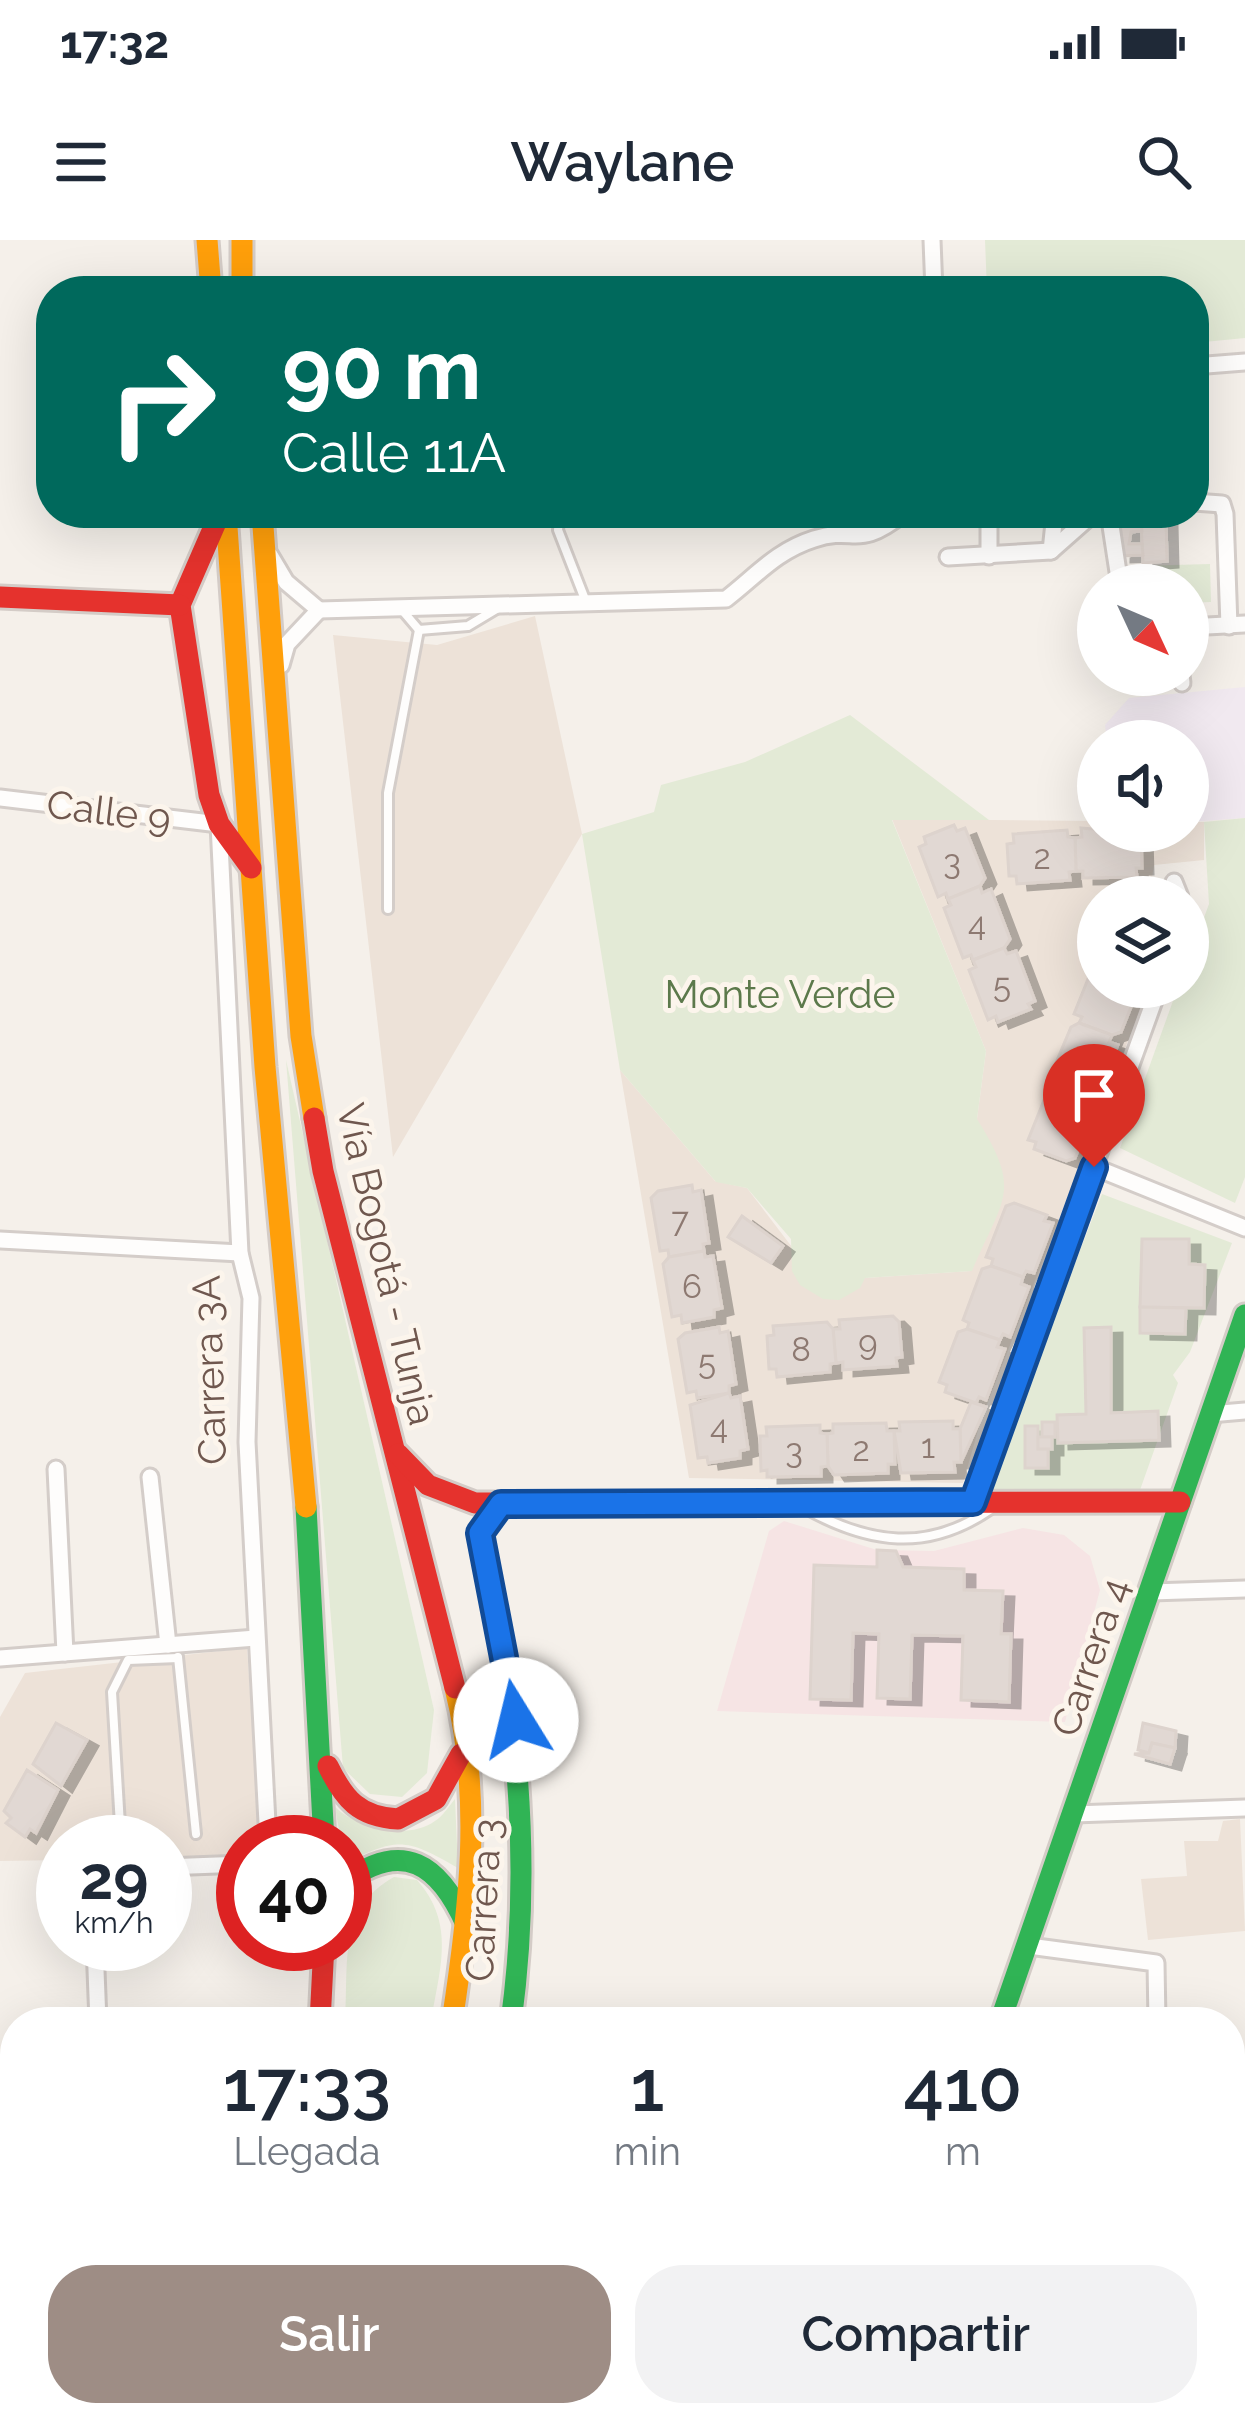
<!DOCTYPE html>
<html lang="es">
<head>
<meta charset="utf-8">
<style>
  :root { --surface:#fff; --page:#f2f2f3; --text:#1f2937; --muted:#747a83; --accent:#9e8d85 }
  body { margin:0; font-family:Raleway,sans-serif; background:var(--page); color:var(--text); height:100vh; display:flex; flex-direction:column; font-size:45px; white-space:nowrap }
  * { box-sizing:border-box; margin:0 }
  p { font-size:39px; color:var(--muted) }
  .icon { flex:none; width:66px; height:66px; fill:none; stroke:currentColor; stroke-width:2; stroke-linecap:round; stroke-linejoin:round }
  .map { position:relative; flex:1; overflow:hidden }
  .side { position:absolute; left:0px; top:1767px; width:1245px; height:420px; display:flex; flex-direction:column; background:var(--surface); border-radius:48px 48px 0 0; box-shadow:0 12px 48px #0002 }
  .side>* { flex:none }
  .guide { position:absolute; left:36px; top:36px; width:1173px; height:252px; border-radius:48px; box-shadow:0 12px 48px #0002; background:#00695c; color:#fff; overflow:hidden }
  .needle { width:78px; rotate:134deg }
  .buttons { position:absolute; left:1077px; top:324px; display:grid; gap:24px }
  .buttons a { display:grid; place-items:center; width:132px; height:132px; border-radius:50%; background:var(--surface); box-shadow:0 12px 48px #0002; font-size:60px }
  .speed { position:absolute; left:36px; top:1575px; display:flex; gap:24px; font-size:60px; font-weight:700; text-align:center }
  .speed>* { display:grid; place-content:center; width:156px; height:156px; border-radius:50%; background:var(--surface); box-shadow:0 12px 48px #0002; line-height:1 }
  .speed small { font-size:30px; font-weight:400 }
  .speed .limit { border:18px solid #d22; background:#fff; color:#111 }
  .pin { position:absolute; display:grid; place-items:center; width:102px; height:102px; color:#fff; margin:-123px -51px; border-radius:50% 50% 50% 0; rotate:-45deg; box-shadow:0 0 12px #0007 }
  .pin .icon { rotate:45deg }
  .me { position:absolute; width:132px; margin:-66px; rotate:351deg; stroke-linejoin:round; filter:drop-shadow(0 0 9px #0008) }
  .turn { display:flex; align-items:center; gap:42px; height:252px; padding:0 48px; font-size:54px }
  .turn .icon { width:156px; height:156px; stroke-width:2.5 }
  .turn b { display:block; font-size:84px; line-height:102px }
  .eta { display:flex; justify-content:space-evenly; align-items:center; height:204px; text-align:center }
  .eta b { font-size:72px; font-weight:600; line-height:84px }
  .button { display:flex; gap:24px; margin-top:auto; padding:24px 48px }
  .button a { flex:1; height:138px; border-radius:48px; background:var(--accent); color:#fff; font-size:48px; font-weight:600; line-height:138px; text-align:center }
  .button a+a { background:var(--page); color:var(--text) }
  .status { display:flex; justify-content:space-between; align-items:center; height:84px; padding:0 60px; background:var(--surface); direction:ltr }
  .status svg { height:33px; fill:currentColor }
  header { display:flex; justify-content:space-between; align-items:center; height:156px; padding:0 48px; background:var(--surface); font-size:54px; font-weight:600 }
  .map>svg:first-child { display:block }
  .residential { fill:#ede2d8 }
  .education { fill:#f1e9f0 }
  .medical { fill:#f6e4e4 }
  .green { fill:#e3ead6 }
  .building { fill:#e1d8d3; stroke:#ddd3cd; stroke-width:3; filter:url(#shadow) }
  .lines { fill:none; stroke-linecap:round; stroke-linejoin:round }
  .lane-casing { stroke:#d4cdc9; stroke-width:14 }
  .street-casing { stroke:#d4cdc9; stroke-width:21 }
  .fast-casing { stroke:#d4ccc7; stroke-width:27 }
  .slow-casing { stroke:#d4ccc7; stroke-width:27 }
  .jam-casing { stroke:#d4ccc7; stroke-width:27 }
  .lane { stroke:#fefdfc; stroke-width:8 }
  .street { stroke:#fefdfc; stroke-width:15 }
  .fast { stroke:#30b455; stroke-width:21 }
  .slow { stroke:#ff9f0a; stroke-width:21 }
  .jam { stroke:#e5322d; stroke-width:21 }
  .route-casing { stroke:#114b97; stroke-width:30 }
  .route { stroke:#1a73e8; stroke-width:21 }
  .labels { text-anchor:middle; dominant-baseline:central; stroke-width:10; stroke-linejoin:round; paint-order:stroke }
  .number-label { font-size:33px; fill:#8d7971 }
  .street-label { font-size:39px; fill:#6f574e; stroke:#fcf5ec }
  .park-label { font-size:39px; fill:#5c794b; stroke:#fcf5ec }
</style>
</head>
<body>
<div class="status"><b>17:32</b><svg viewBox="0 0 49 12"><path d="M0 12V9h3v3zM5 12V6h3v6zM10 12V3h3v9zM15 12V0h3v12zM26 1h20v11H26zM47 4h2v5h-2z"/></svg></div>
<header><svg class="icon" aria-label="menu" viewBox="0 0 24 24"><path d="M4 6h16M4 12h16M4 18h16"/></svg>Waylane<svg class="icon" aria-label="search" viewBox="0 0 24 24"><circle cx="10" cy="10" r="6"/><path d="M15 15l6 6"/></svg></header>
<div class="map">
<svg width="1245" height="2187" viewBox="0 0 1245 2187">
  <defs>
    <filter id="shadow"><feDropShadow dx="11" dy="6" stdDeviation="0" flood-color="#0004"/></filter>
  </defs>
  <rect width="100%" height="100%" fill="#f5f0ea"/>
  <g class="residential">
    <path d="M535 376 582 594 393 917 333 395 437 405Z"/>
    <path d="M892 579 1098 581V591H1188V582H1204V620L1154 625 1150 652 1098 657V747H1147V752L981 1180 963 1243 689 1238 620 830 715 941 747 948 795 1011 865 1038 971 1031 977 879 986 811Z"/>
    <path d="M247 1408 260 1602H243V1616L165 1617V1602H63V1620L0 1621V1477L25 1433Z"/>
    <path d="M1240 1579 1245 1691 1148 1700 1141 1639 1187 1636 1184 1601H1218L1223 1581Z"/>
  </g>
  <path class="education" d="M1245 447V578L1188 582V501H1107L1105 485 1129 458Z"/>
  <path class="medical" d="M784 1281 877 1310 934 1311 1023 1288 1064 1295 1090 1316 1100 1350 1065 1482 717 1471 769 1291Z"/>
  <g class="green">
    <path d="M985 0H1245V98L1194 103V51H987Z"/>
    <path d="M1210 324 1211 362 1188 363V345H1138L1137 326Z"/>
    <path d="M850 475 989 580H892L986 811 977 879C1023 952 1003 957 972 1031L865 1038 860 1048 839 1060 823 1059 800 1045 792 1031 791 999 747 948 716 942 620 830 582 594 654 572 661 545 745 522Z"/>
    <path d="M1245 578V937L1235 963 1120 908 1178 747H1188V721L1209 664 1204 582Z"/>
    <path d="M286 820 434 1470 427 1533 402 1557 370 1554 343 1528Z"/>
    <path d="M1102 954 1232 1003 1190 1112 1173 1135 1178 1143 1140 1250 987 1249Z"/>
    <path d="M455 1559 458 1628C407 1599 398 1596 345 1624L335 1567C357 1588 407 1601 435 1581 443 1576 449 1566 455 1559Z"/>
    <path d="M394 1637 417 1640C456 1684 440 1728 431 1782H345C349 1723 337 1669 394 1637Z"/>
  </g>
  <g class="building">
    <path d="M1166 280 1167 321 1143 323 1141 281Z"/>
    <path d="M1121 281H1141L1142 291 1131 292 1129 304H1142L1143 315 1120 316Z"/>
    <path d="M954 585 957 591 965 588 985 638 980 646 948 659 946 653 938 657 919 607 926 604 924 597Z"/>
    <path d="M1081 588 1141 593 1142 628H1136L1137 637 1083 638V631H1076L1075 598 1082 597Z"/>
    <path d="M1067 590 1068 597 1075 598 1076 631 1069 632 1070 640 1017 644 1016 636H1009L1007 604 1014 603 1013 594Z"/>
    <path d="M980 646 982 653 991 649 1010 699 1004 708 973 720 971 715 963 718 944 668 951 665 948 659Z"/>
    <path d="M1004 708 1007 714 1016 711 1035 761 1028 764 1031 769 998 782 996 776 988 780 969 730 976 727 973 720Z"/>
    <path d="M1094 724 1098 747H1139L1121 792 1112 795 1079 783 1082 777 1074 774Z"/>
    <path d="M1079 783 1112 795 1109 802 1118 805 1097 855 1091 853 1089 858 1056 845 1059 839 1050 837 1071 787Z"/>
    <path d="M1056 845 1089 858 1087 865 1095 868 1075 918 1066 921 1034 909 1036 902 1028 900 1048 850 1054 852Z"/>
    <path d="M692 945 693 952 701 950 709 1003 703 1004 704 1011 669 1017 668 1010 660 1011 651 958 658 951Z"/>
    <path d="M1014 963 1047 975 1044 981 1053 983 1034 1033 1026 1031 1023 1037 991 1026 993 1019 986 1017 1006 966Z"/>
    <path d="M742 976 783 1006 771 1023 728 997Z"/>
    <path d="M1142 999H1189V1024L1205 1025 1204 1068 1140 1067Z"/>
    <path d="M704 1011 705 1017 713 1016 722 1068 714 1070V1077L682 1083 681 1075 672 1077 663 1024 669 1017Z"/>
    <path d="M991 1026 1023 1037 1021 1044 1029 1047 1010 1097 1003 1094 1000 1100 967 1089 969 1083 963 1080 982 1029Z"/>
    <path d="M1140 1067 1186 1068 1185 1094 1140 1093Z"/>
    <path d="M893 1076 899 1082 902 1117 896 1118 897 1126 843 1130V1122L836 1123 833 1089H840L839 1080Z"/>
    <path d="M827 1082 833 1089 836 1123 830 1124V1132L777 1137 776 1129H769L767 1096 774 1095 773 1086Z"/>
    <path d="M719 1087 720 1093 728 1091 736 1144 729 1146V1153L697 1158 696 1151 687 1153 678 1099 685 1093Z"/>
    <path d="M1111 1087V1173L1158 1171 1159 1200 1058 1203 1057 1175 1086 1174 1084 1088Z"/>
    <path d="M967 1089 1000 1100 997 1107 1005 1109 986 1160 979 1157 976 1163 945 1152 947 1145 939 1142 958 1092Z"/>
    <path d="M729 1153 731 1158 740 1156 748 1209 740 1211V1218L708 1223 707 1217 698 1218 690 1165Z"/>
    <path d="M971 1162 986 1167 961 1222 960 1189Z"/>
    <path d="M953 1181V1189H960L961 1222H954L955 1232 901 1233 894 1191H900L899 1182Z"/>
    <rect x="1042" y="1182" width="13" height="15"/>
    <path d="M886 1183 887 1191H894L895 1224H888V1233L834 1235 828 1226 827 1194 833 1193V1184Z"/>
    <path d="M820 1185V1193L827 1194 828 1226 821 1227V1236L767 1237V1230L761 1231 760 1196H767L766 1187Z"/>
    <path d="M1025 1186H1038V1209H1048V1228H1025Z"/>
    <rect x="1038" y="1197" width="14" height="12"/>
    <path d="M877 1310 896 1311 903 1327 964 1329V1350L1003 1351 1001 1394H1011L1009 1462 961 1460 963 1396 912 1395 910 1459 877 1458 879 1394 853 1393 851 1460 810 1459 814 1325 877 1327Z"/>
    <path d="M56 1483 87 1500 61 1546 33 1524Z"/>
    <path d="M1143 1483 1176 1491 1175 1508 1152 1503 1149 1513 1138 1510Z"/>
    <path d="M1152 1503 1175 1508 1170 1524 1134 1514 1149 1513Z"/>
    <path d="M27 1530 58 1550 36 1593 30 1589 25 1597 6 1583 11 1578 4 1571Z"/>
  </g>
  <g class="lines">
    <g class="lane-casing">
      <g id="lane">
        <path d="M560 273 558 290 586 362"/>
        <path d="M402 370 419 390 468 386 498 368"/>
        <path d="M388 669V553L419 390"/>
        <path d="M804 1268C869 1304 927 1313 991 1269"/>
        <path d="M178 1417 196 1594"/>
        <path d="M121 1602 112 1452 128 1420 178 1418"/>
      </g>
    </g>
    <g class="street-casing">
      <g id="street">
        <path d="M932 0 934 51"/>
        <path d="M1194 126 1245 122"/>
        <path d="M1194 262 1222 264 1225 274 1229 386"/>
        <path d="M1109 273 1120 345"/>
        <path d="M1051 311 1055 273"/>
        <path d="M270 315 286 342 319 370"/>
        <path d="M989 316V273"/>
        <path d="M948 317 1051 311 1094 273"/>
        <path d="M319 370 726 359C756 336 776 311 814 299 858 285 855 311 904 273"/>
        <path d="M1188 387 1245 384"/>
        <path d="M281 425 287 404 319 370"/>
        <path d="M1181 435 1182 443"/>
        <path d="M0 558 219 584 240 1013 251 1058 247 1202 268 1602"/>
        <path d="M1174 642 1180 657"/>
        <path d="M1094 927 1245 988"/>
        <path d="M0 1000 240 1013"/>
        <path d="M1210 1174 1245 1171"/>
        <path d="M56 1229 65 1413"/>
        <path d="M150 1237 168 1405"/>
        <path d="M973 1262 1159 747"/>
        <path d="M1151 1352 1245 1349"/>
        <path d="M0 1418 256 1398"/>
        <path d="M1074 1574 1245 1568"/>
        <path d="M165 1627 243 1624"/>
        <path d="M95 1704 98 1782"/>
        <path d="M1029 1706 1156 1723 1157 1782"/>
        <path d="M0 1869 15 1884"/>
        <path d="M0 1950 15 1949"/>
        <path d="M0 2038H15"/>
        <path d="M0 2111 15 2110"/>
        <path d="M68 2179 140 2178"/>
        <path d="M442 2187 626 2172"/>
      </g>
    </g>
    <g class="fast-casing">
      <g id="fast">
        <path d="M501 1264 480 1293C515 1457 534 1615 511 1782"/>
        <path d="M306 1267 324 1602"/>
        <path d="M345 1642C403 1599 439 1624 466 1684"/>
        <path d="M1000 1782 1245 1075"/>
        <path d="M293 2187 295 2172"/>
        <path d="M839 2187 845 2172"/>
      </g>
    </g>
    <g class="slow-casing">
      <g id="slow">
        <path d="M207 0 211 51"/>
        <path d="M242 0V51"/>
        <path d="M226 273 265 827 306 1267"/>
        <path d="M262 273 301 796 314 878"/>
        <path d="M452 1782C469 1671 483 1559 455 1448"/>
      </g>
    </g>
    <g class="jam-casing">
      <g id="jam">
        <path d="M220 273 180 365 209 555 219 584 251 628"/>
        <path d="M0 357 180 365"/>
        <path d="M314 878 323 931 455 1448"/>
        <path d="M398 1214 428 1245 475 1263 1180 1262"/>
        <path d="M328 1526C344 1559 359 1577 398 1579L436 1559 461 1514"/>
        <path d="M320 1782 324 1704"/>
        <path d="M356 2187 360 2172"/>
      </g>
    </g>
    <use href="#lane" class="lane"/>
    <use href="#street" class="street"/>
    <use href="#fast" class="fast"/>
    <use href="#slow" class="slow"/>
    <use href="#jam" class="jam"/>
  </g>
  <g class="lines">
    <g class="route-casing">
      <path id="route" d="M516 1480 480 1293 501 1264 973 1262 1094 927"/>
    </g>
    <use href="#route" class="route"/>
  </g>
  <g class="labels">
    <g class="number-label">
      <text x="1042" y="617">2</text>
      <text x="952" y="622">3</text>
      <text x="977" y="684">4</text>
      <text x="1002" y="745">5</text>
      <text x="680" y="980">7</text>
      <text x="692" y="1046">6</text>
      <text x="868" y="1103">9</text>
      <text x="801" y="1109">8</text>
      <text x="707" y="1122">5</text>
      <text x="719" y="1187">4</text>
      <text x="928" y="1206">1</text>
      <text x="861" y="1209">2</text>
      <text x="794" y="1211">3</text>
    </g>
    <g class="street-label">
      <text transform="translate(109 571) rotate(7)">Calle 9</text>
      <text transform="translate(387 1024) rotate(77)">Vía Bogotá - Tunja</text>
      <text transform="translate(209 1130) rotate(-92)">Carrera 3A</text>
      <text transform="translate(1090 1417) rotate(-71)">Carrera 4</text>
      <text transform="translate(483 1660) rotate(-87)">Carrera 3</text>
    </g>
    <g class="park-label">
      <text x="780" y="754">Monte Verde</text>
    </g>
  </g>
</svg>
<div class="buttons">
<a><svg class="needle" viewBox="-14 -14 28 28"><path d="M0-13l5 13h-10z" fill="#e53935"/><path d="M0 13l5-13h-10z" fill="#747a83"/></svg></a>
<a><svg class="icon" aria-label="sound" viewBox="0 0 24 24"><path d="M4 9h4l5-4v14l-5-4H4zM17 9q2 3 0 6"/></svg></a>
<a><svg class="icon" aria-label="layers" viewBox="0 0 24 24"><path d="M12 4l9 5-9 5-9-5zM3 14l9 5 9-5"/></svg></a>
</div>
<div class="speed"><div>29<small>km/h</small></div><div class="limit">40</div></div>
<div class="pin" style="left:1094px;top:927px;background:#d93025"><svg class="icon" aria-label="arrive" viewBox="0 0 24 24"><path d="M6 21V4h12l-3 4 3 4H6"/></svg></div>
<svg class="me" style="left:516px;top:1480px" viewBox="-20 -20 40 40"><circle r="19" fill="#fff"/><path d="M0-13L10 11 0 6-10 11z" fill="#1a73e8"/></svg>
<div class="guide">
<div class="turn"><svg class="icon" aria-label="right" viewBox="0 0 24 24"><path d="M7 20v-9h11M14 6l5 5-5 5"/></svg><div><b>90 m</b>Calle 11A</div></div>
</div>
<section class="side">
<div class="eta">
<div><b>17:33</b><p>Llegada</p></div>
<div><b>1</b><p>min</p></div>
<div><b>410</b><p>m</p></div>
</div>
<div class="button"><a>Salir</a><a>Compartir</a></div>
</section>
</div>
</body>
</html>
